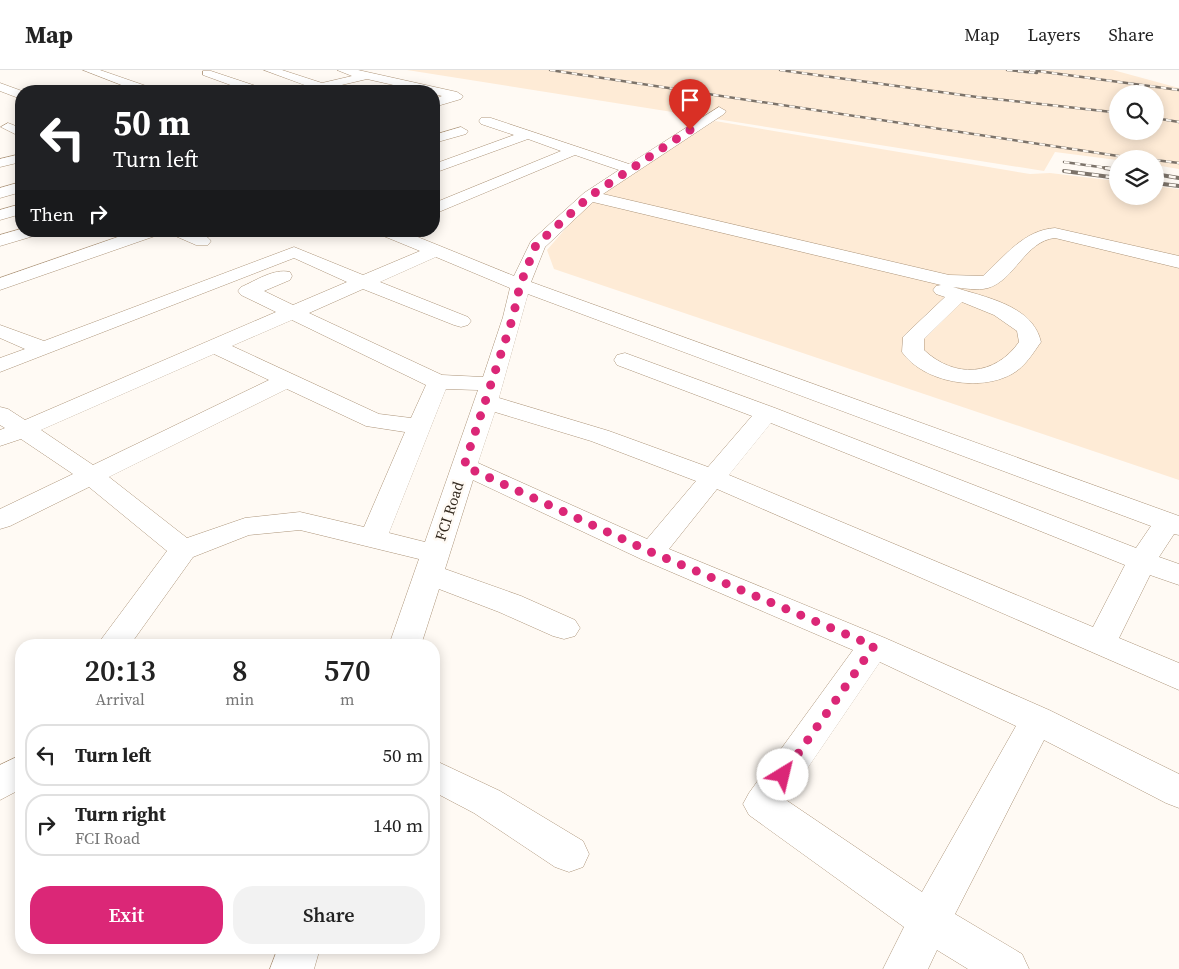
<!DOCTYPE html>
<html lang="en">
<head>
<meta charset="utf-8">
<style>
  :root { --surface:#fff; --page:#f2f2f2; --text:#222; --muted:#767676; --line:#e0e0e0; --accent:#db2777 }
  body { margin:0; font-family:"Source Serif 4",serif; background:var(--page); color:var(--text); height:100vh; display:flex; flex-direction:column; font-size:19px; white-space:nowrap }
  * { box-sizing:border-box; margin:0 }
  p { font-size:16px; color:var(--muted) }
  .icon { flex:none; width:28px; height:28px; fill:none; stroke:currentColor; stroke-width:2; stroke-linecap:round; stroke-linejoin:round }
  .map { position:relative; flex:1; overflow:hidden }
  .sheet { position:absolute; left:15px; top:569px; width:425px; height:315px; display:flex; flex-direction:column; background:var(--surface); border-radius:20px; box-shadow:0 2px 12px #0003 }
  .sheet>* { flex:none }
  .banner { position:absolute; left:15px; top:15px; width:425px; height:152px; border-radius:20px; box-shadow:0 2px 12px #0003; background:#202124; color:#fff; overflow:hidden }
  .controls { position:absolute; left:1109px; top:15px; display:grid; gap:10px }
  .controls a { display:grid; place-items:center; width:55px; height:55px; border-radius:50%; background:var(--surface); box-shadow:0 2px 12px #0003; font-size:25px }
  .pin { position:absolute; display:grid; place-items:center; width:42px; height:42px; color:#fff; margin:-51px -21px; border-radius:50% 50% 50% 0; rotate:-45deg; box-shadow:0 0 5px #0007 }
  .pin .icon { rotate:45deg }
  .me { position:absolute; width:55px; margin:-28px; rotate:36deg; stroke-linejoin:round; filter:drop-shadow(0 0 4px #0008) }
  .turn { display:flex; align-items:center; gap:18px; height:105px; padding:0 15px; font-size:22px }
  .turn .icon { width:65px; height:65px; stroke-width:2.5 }
  .turn b { display:block; font-size:35px; line-height:42px }
  .then { display:flex; align-items:center; height:48px; padding:0 15px; background:#0003; gap:10px; font-size:19px }
  .eta { display:flex; justify-content:space-evenly; align-items:center; height:85px; text-align:center }
  .eta b { font-size:30px; font-weight:600; line-height:35px }
  .cta { display:flex; gap:10px; margin-top:auto; padding:10px 15px }
  .cta a { flex:1; height:58px; border-radius:20px; background:var(--accent); color:#fff; font-size:20px; font-weight:600; line-height:58px; text-align:center }
  .cta a+a { background:var(--page); color:var(--text) }
  ul { padding:0; list-style:none }
  li { display:flex; align-items:center; gap:15px; height:62px; margin:0 10px 8px; padding:0 5px; border:2px solid var(--line); border-radius:20px }
  li div { flex:1 }
  li b { display:block; font-size:19px }
  li em { font-style:normal }
  header { display:flex; align-items:center; gap:30px; box-sizing:border-box; height:70px; padding:0 25px; background:var(--surface); border-bottom:1px solid var(--line) }
  header strong { font-size:24px }
  nav { display:flex; gap:28px; margin-inline-start:auto; font-size:18px }
  .map>svg:first-child { display:block }
  .built { fill:#feebd6; fill-rule:evenodd }
  .lines { fill:none; stroke-linecap:round; stroke-linejoin:round }
  .minor-casing { stroke:#ad957a; stroke-width:1 }
  .minor { fill:#fff; fill-rule:evenodd }
  .rail-far1-casing { stroke:#7c736a; stroke-width:2.5 }
  .rail-casing { stroke:#7c736a; stroke-width:4 }
  .rail-far1 { stroke:#fffaf4; stroke-width:2; stroke-dasharray:5.5; stroke-linecap:butt }
  .rail { stroke:#fffaf4; stroke-width:2.5; stroke-dasharray:7; stroke-linecap:butt }
  .route { stroke:#db2777; stroke-width:9; stroke-dasharray:0 16.2 }
  .labels { text-anchor:middle; dominant-baseline:central; stroke-width:5; stroke-linejoin:round; paint-order:stroke }
  .street-label { font-size:15px; fill:#342a1f; stroke:#fffaf4 }
</style>
</head>
<body>
<header>
<strong>Map</strong>
<nav><a>Map</a><a>Layers</a><a>Share</a></nav>
</header>
<div class="map">
<svg width="1179" height="899" viewBox="0 0 1179 899">
  <rect width="100%" height="100%" fill="#fffaf4"/>
  <g class="built">
    <path d="M407 0H1113L1179 18V99L1155 95V89L1117 90 1055 82 1044 101ZM1118 24H1155V61H1118Z"/>
    <path d="M715 51 1030 104 1050 103 1117 111 1118 126H1155V116L1179 119V410L554 199 547 180 585 136 641 97Z"/>
  </g>
  <g class="lines">
    <g class="minor-casing">
      <g id="minor">
        <path d="M83 0H100L152 18 154 21H137Z"/>
        <path d="M264 0H282L322 13 352 6 337 0H358L457 22 463 26 461 29 434 37V29L442 26 434 24V21H420L367 9 316 21H295L297 18 307 16Z"/>
        <path d="M203 1H211L262 18 264 21H247L203 5Z"/>
        <path d="M0 13 22 21 21 29 0 21Z"/>
        <path d="M719 37 726 41 724 44 603 124 949 205 983 206C1005 186 1024 160 1055 158L1179 186V198L1055 168C1025 171 1015 210 988 218 977 221 964 218 953 217 984 227 1033 235 1041 272 1033 283 1025 297 1012 304 980 322 924 313 902 282L903 267 907 263 945 227 936 224 933 220 936 216 941 215 593 132 545 177 531 212 1179 446V465L1174 464 1159 487 1179 494V515L1150 505 1119 568 1179 593V620L717 419 669 479 885 568 1049 640 1179 704V738L1166 733 1044 670 955 844 1022 884 1029 899H968L937 880 928 899H883L904 857 749 745 743 734 749 723 853 580 641 489 473 410 445 499 521 526 575 550 580 558 575 566 564 569 553 566 499 542 439 519 421 575H389L419 489 300 460 249 465 193 487 130 575H97L167 481 89 417 10 456 0 459V439L73 404 21 369 0 376V360L5 358 0 355V337L8 339 25 350 276 242 241 225 238 221 241 217C255 211 274 198 290 202L292 206 290 210 264 221 293 235 347 212 294 188 0 302V288L25 279 0 268V255L44 271 294 177 363 205 420 181 381 165 379 161H403L514 206 531 171 584 123 619 100 575 85 434 144V133L561 81 528 69 434 103V94L514 65 481 54 479 51 481 48H491L629 94ZM436 187 510 218 503 247 483 307 442 305 309 243 363 219 454 255 461 257 468 255 471 251 468 247 380 212ZM528 224 1151 456 1136 478 775 338 625 283 617 285 614 290 617 295 752 346 708 397 609 361 499 328ZM962 232 994 245 1017 261 1019 272C995 306 955 309 924 280V269ZM292 250 426 315 411 348 379 344 232 276ZM214 284 269 310 93 395 41 360ZM287 319 366 356 405 362 364 457 300 442 245 448 187 468 109 407ZM446 319 478 320 425 472 389 463ZM495 342 591 371 696 411 647 469 478 393ZM771 353 1125 495 1093 557 729 405ZM880 592 1016 656 922 822 786 730Z"/>
        <path d="M8 53 21 58V67L1 57Z"/>
        <path d="M461 57 468 61 466 64 434 73V65Z"/>
        <path d="M21 84V92L0 97V89Z"/>
        <path d="M21 112V122L0 128V118Z"/>
        <path d="M21 134V144L0 150V140Z"/>
        <path d="M21 159V161H39L37 165 0 176V165Z"/>
        <path d="M135 161H160L158 165 0 220V208Z"/>
        <path d="M171 161C184 161 202 159 211 171L208 175H196L173 165Z"/>
        <path d="M21 685V719L0 730V695Z"/>
        <path d="M434 690 500 721 583 771 589 784 583 797 569 802 555 797 474 743 434 722Z"/>
        <path d="M278 878H320L314 899H270Z"/>
      </g>
    </g>
    <use href="#minor" class="minor"/>
    <g class="rail-far1-casing">
      <g id="rail-far1">
        <path d="M550 0 1138 89"/>
        <path d="M780 0 977 27 1112 42"/>
        <path d="M1007 0 1037 3"/>
        <path d="M1030 0 1179 20"/>
        <path d="M1155 48 1179 52"/>
        <path d="M1155 90 1179 93"/>
        <path d="M1064 92 1114 99"/>
      </g>
    </g>
    <g class="rail-casing">
      <g id="rail">
        <path d="M1105 98 1118 100"/>
        <path d="M1064 101 1118 108"/>
        <path d="M1155 104 1179 108"/>
        <path d="M1155 113 1179 116"/>
      </g>
    </g>
    <use href="#rail-far1" class="rail-far1"/>
    <use href="#rail" class="rail"/>
  </g>
  <g class="lines">
    <path class="route" d="M690 60 590 126 536 175 520 215 513 247 464 396 651 482 874 576 783 705"/>
  </g>
  <g class="labels">
    <g class="street-label">
      <text transform="translate(449 441) rotate(-72)">FCI Road</text>
    </g>
  </g>
</svg>
<div class="controls">
<a><svg class="icon" aria-label="search" viewBox="0 0 24 24"><circle cx="10" cy="10" r="6"/><path d="M15 15l6 6"/></svg></a>
<a><svg class="icon" aria-label="layers" viewBox="0 0 24 24"><path d="M12 4l9 5-9 5-9-5zM3 14l9 5 9-5"/></svg></a>
</div>
<div class="pin" style="left:690px;top:60px;background:#d93025"><svg class="icon" aria-label="arrive" viewBox="0 0 24 24"><path d="M6 21V4h12l-3 4 3 4H6"/></svg></div>
<svg class="me" style="left:783px;top:705px" viewBox="-20 -20 40 40"><circle r="19" fill="#fff"/><path d="M0-13L10 11 0 6-10 11z" fill="#db2777"/></svg>
<div class="banner">
<div class="turn"><svg class="icon" aria-label="left" viewBox="0 0 24 24"><path d="M17 20v-9H6M10 6l-5 5 5 5"/></svg><div><b>50 m</b>Turn left</div></div>
<div class="then">Then<svg class="icon" aria-label="right" viewBox="0 0 24 24"><path d="M7 20v-9h11M14 6l5 5-5 5"/></svg></div>
</div>
<section class="sheet">
<div class="eta">
<div><b>20:13</b><p>Arrival</p></div>
<div><b>8</b><p>min</p></div>
<div><b>570</b><p>m</p></div>
</div>
<ul>
<li><svg class="icon" aria-label="left" viewBox="0 0 24 24"><path d="M17 20v-9H6M10 6l-5 5 5 5"/></svg><div><b>Turn left</b></div><em>50 m</em></li>
<li><svg class="icon" aria-label="right" viewBox="0 0 24 24"><path d="M7 20v-9h11M14 6l5 5-5 5"/></svg><div><b>Turn right</b><p>FCI Road</p></div><em>140 m</em></li>
</ul>
<div class="cta"><a>Exit</a><a>Share</a></div>
</section>
</div>
</body>
</html>
